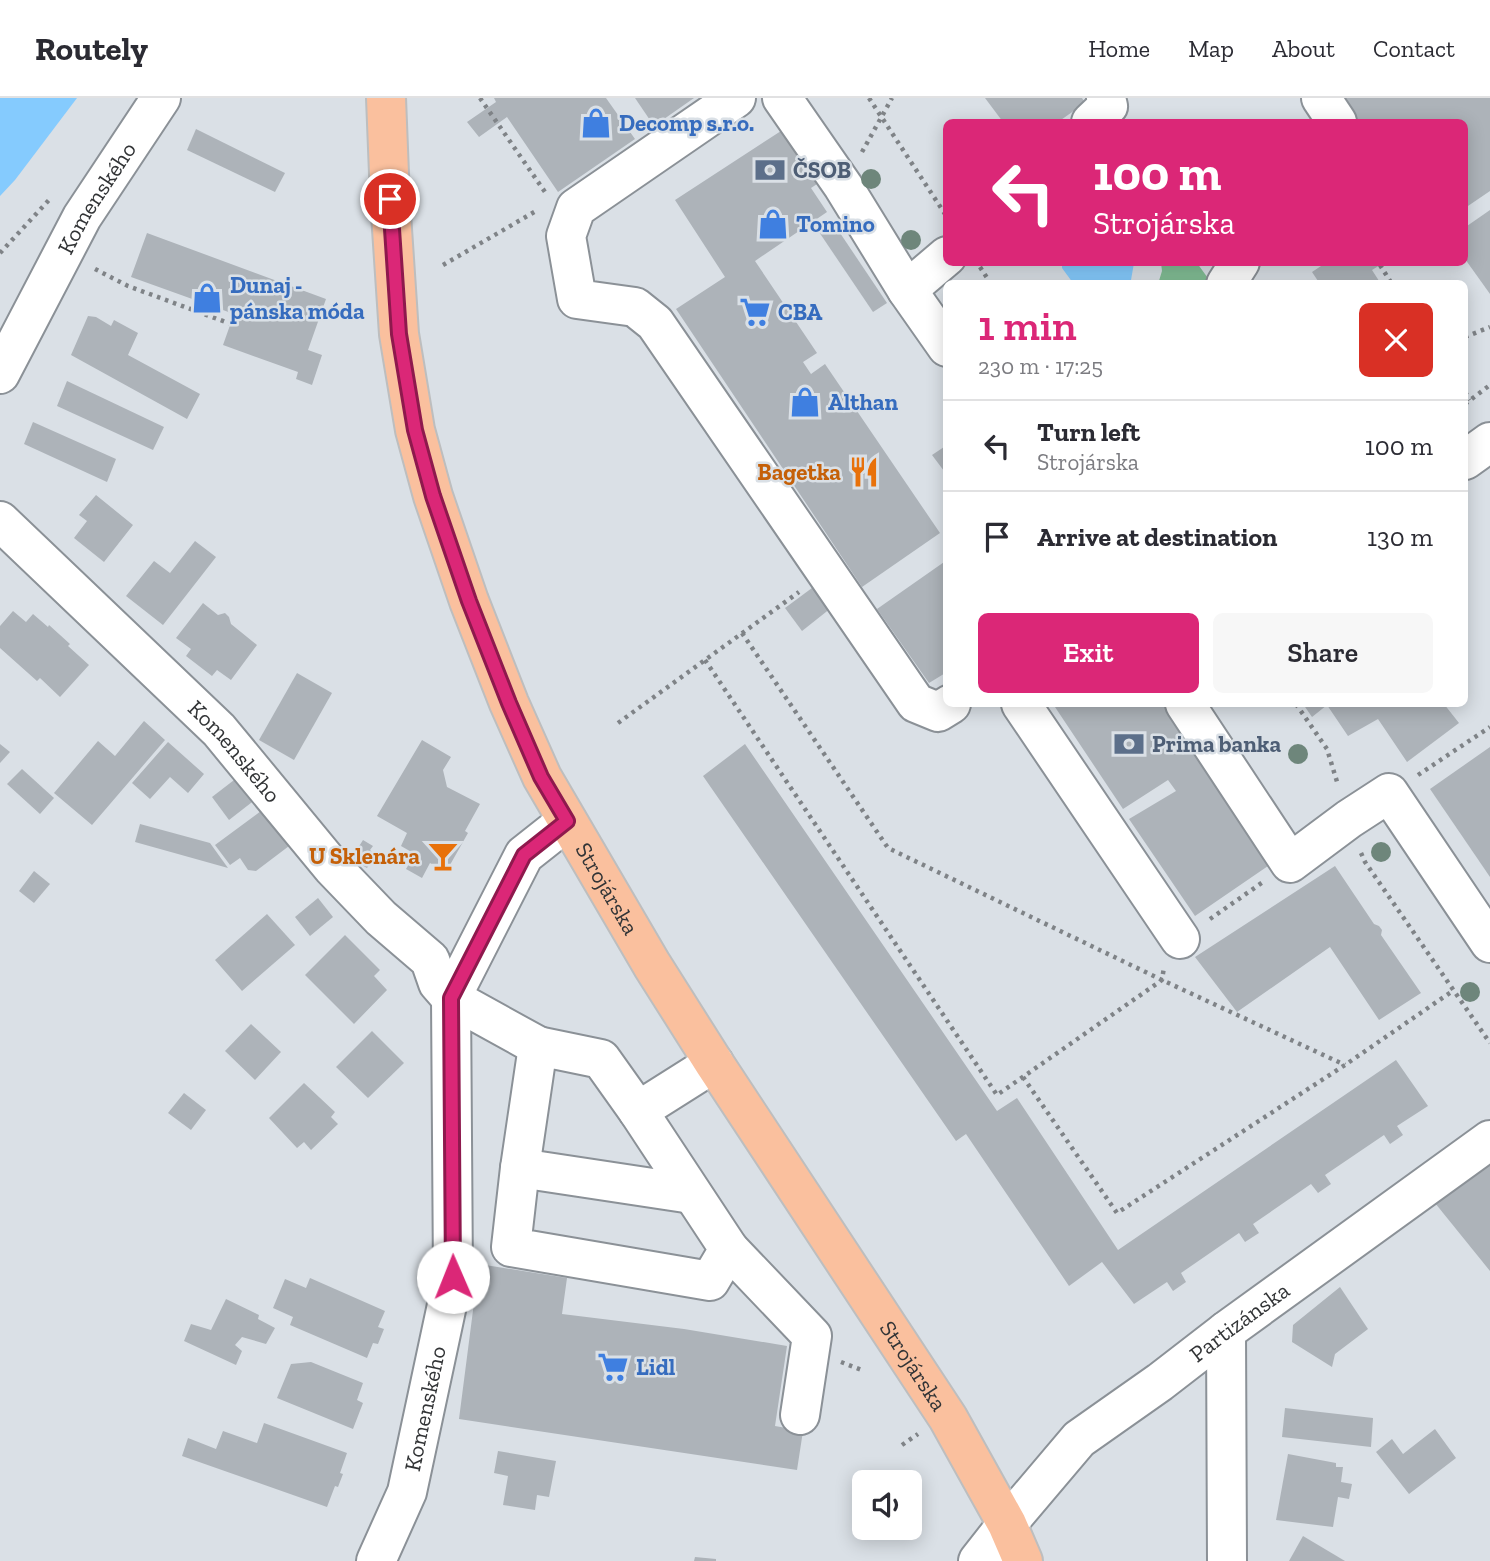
<!DOCTYPE html>
<html lang="en">
<head>
<meta charset="utf-8">
<style>
  :root { --surface:#fff; --page:#f7f7f7; --text:#2b2b33; --muted:#7c7c81; --line:#e1e1e2; --accent:#db2777 }
  body { margin:0; font-family:"Zilla Slab",serif; background:var(--page); color:var(--text); height:100vh; display:flex; flex-direction:column; font-size:26px; white-space:nowrap }
  * { box-sizing:border-box; margin:0 }
  p { font-size:23px; color:var(--muted) }
  .icon { flex:none; width:38px; height:38px; fill:none; stroke:currentColor; stroke-width:2; stroke-linecap:round; stroke-linejoin:round }
  .map { position:relative; flex:1; overflow:hidden }
  .details { position:absolute; left:943px; top:182px; width:525px; height:427px; display:flex; flex-direction:column; background:var(--surface); border-radius:10px; box-shadow:0 4px 18px #0003 }
  .details>* { flex:none }
  .guide { position:absolute; left:943px; top:21px; width:525px; height:147px; border-radius:10px; box-shadow:0 4px 18px #0003; background:#db2777; color:#fff; overflow:hidden }
  .controls { position:absolute; left:852px; top:1372px; display:grid; gap:14px }
  .controls a { display:grid; place-items:center; width:70px; height:70px; border-radius:10px; background:var(--surface); box-shadow:0 4px 18px #0003; font-size:35px }
  .pin { position:absolute; display:grid; place-items:center; width:60px; height:60px; color:#fff; margin:-30px; border:4px solid #fff; border-radius:50%; box-shadow:0 2px 7px #0007 }
  .me { position:absolute; width:77px; margin:-38px; rotate:359deg; stroke-linejoin:round; filter:drop-shadow(0 0 5px #0008) }
  .turn { display:flex; align-items:center; gap:24px; height:147px; padding:0 35px; font-size:32px }
  .turn .icon { width:91px; height:91px; stroke-width:2.5 }
  .turn b { display:block; font-size:49px; line-height:60px }
  .round { display:grid; place-items:center; flex:none; width:74px; height:74px; border-radius:10px; background:var(--page) }
  .head { display:flex; align-items:center; justify-content:space-between; height:119px; padding:0 35px }
  h1 { font-size:42px; font-weight:600; line-height:52px; color:var(--accent) }
  .cta { display:flex; gap:14px; margin-top:auto; padding:14px 35px }
  .cta a { flex:1; height:80px; border-radius:10px; background:var(--accent); color:#fff; font-size:28px; font-weight:600; line-height:80px; text-align:center }
  .cta a+a { background:var(--page); color:var(--text) }
  ul { padding:0; list-style:none }
  li { display:flex; align-items:center; gap:21px; height:91px; padding:0 35px; border-top:2px solid var(--line) }
  li div { flex:1 }
  li b { display:block; font-size:26px }
  li em { font-style:normal }
  header { display:flex; align-items:center; gap:42px; box-sizing:border-box; height:98px; padding:0 35px; background:var(--surface); border-bottom:2px solid var(--line) }
  header strong { font-size:33px }
  nav { display:flex; gap:38px; margin-inline-start:auto; font-size:24px }
  .map>svg:first-child { display:block }
  .green { fill:#82be95 }
  .water { fill:#85cbfe }
  .building { fill:#adb3b9 }
  .lines { fill:none; stroke-linecap:round; stroke-linejoin:round }
  .minor-casing { stroke:#8b9197; stroke-width:42 }
  .major-casing { stroke:#bdbebf; stroke-width:42 }
  .path { stroke:#7f8387; stroke-width:4.5; stroke-dasharray:3.5 5; stroke-linecap:butt }
  .minor { stroke:#fff; stroke-width:38 }
  .major { stroke:#fac09e; stroke-width:38 }
  .tree { fill:#6e867b }
  .route-casing { stroke:#8e194d; stroke-width:18 }
  .route { stroke:#db2777; stroke-width:12 }
  .labels { text-anchor:middle; dominant-baseline:central; stroke-width:5; stroke-linejoin:round; paint-order:stroke }
  .shop-label { font-size:23px; font-weight:bold; fill:#366cbe; stroke:#dae0e6; text-anchor:start }
  .service-label { font-size:23px; font-weight:bold; fill:#4e5e75; stroke:#dae0e6; text-anchor:start }
  .street-label { font-size:23px; fill:#323436; stroke:#dae0e6 }
  .food-label { font-size:23px; font-weight:bold; fill:#c56008; stroke:#dae0e6; text-anchor:end }
</style>
</head>
<body>
<header>
<strong>Routely</strong>
<nav><a>Home</a><a>Map</a><a>About</a><a>Contact</a></nav>
</header>
<div class="map">
<svg width="1490" height="1463" viewBox="0 0 1490 1463">
  <rect width="100%" height="100%" fill="#dae0e6"/>
  <path class="green" d="M1161 165H1197L1210 183 1206 186H1158L1162 173Z"/>
  <g class="water">
    <path d="M0 0H77L15 82 0 98Z"/>
    <path d="M1062 165V164L1134 165 1131 182 1126 186 1073 185 1062 170Z"/>
  </g>
  <g class="building">
    <path d="M494 0H606L635 41 558 94 507 19 479 39 467 24 496 4Z"/>
    <path d="M635 0H694L654 28Z"/>
    <path d="M985 0H1082L1085 5 1058 24H1003Z"/>
    <path d="M1308 0H1490V93L1465 110V24H1325Z"/>
    <path d="M196 31 285 75 275 94 187 52Z"/>
    <path d="M781 33 817 86 811 90 827 114 755 163 817 255 803 264 811 276 825 266 940 435 862 489 676 211 725 179 675 102Z"/>
    <path d="M1490 112V196L1465 161V125L1467 128Z"/>
    <path d="M834 126 887 205 873 214 819 134Z"/>
    <path d="M147 135 326 201 308 252 322 257 312 287 296 281 298 274 223 247 234 216 131 179Z"/>
    <path d="M1327 164H1385L1372 172 1381 186H1320L1312 174Z"/>
    <path d="M88 218 96 219 111 228 114 222 138 235 128 257 200 296 187 321 71 257Z"/>
    <path d="M67 283 164 329 153 352 57 308Z"/>
    <path d="M33 324 116 361 107 384 24 346Z"/>
    <path d="M947 347V377L932 357Z"/>
    <path d="M96 397 133 427 104 464 74 440 87 423 79 417Z"/>
    <path d="M195 443 216 459 163 527 126 498 154 463 170 475Z"/>
    <path d="M947 462V574L929 585 877 511Z"/>
    <path d="M816 487 831 510 802 533 785 510Z"/>
    <path d="M203 505 218 517 225 515 229 519 231 526 257 547 231 582 217 572 212 578 186 558 191 551 176 540Z"/>
    <path d="M13 513 26 524 33 516 48 529 49 527 70 546 68 548 89 567 60 599 40 580 37 583 0 550V528Z"/>
    <path d="M297 575 332 595 294 662 259 642Z"/>
    <path d="M1053 606H1167L1274 764 1195 818 1129 721 1176 693 1168 682 1123 711Z"/>
    <path d="M1303 606H1444L1459 625 1407 664 1378 621 1348 638 1327 607 1312 619Z"/>
    <path d="M144 623 165 642 92 727 54 695 98 643 115 658Z"/>
    <path d="M422 642 451 659 443 672 447 689 480 706 465 733 468 735 446 774 430 765 422 780 406 771 415 756 401 748 407 735 377 718Z"/>
    <path d="M168 644 204 676 188 695 170 679 150 701 132 685Z"/>
    <path d="M0 646 10 654 0 665Z"/>
    <path d="M745 646 997 1013 1017 1000 1118 1152 1396 962 1428 1008 1397 1028 1403 1037 1390 1046 1384 1037 1325 1077 1331 1086 1318 1095 1311 1086 1253 1126 1259 1135 1245 1144 1239 1135 1181 1175 1186 1184 1173 1193 1167 1184 1134 1206 1102 1164 1069 1188 966 1036 956 1043 703 678Z"/>
    <path d="M1490 649V779L1430 691Z"/>
    <path d="M22 671 54 700 40 716 7 686Z"/>
    <path d="M238 679 256 701 229 722 212 699Z"/>
    <path d="M265 710 293 745 256 773 248 772 240 760 230 767 215 747Z"/>
    <path d="M140 726 210 745 228 770 135 744Z"/>
    <path d="M363 742 373 748 370 752 375 757 367 770 351 761Z"/>
    <path d="M1335 768 1374 826 1379 828 1382 832 1381 837 1421 895 1379 922 1330 849 1237 914 1195 859Z"/>
    <path d="M34 773 50 786 34 805 19 793Z"/>
    <path d="M318 800 333 819 310 838 295 819Z"/>
    <path d="M267 816 295 847 242 893 215 862Z"/>
    <path d="M345 837 380 872 374 878 387 892 354 926 305 877Z"/>
    <path d="M251 926 281 954 255 982 225 953Z"/>
    <path d="M372 933 404 965 368 1000 336 969Z"/>
    <path d="M304 985 335 1014 331 1019 338 1026 311 1052 304 1044 297 1050 269 1020Z"/>
    <path d="M184 995 206 1012 191 1032 168 1015Z"/>
    <path d="M1490 1065V1173L1435 1105Z"/>
    <path d="M479 1166 567 1180 562 1216 684 1231 787 1248 775 1328 803 1333 797 1372 459 1321Z"/>
    <path d="M310 1180 385 1213 378 1229 384 1231 378 1246 373 1245 367 1260 290 1227 293 1219 273 1210 285 1181 306 1190Z"/>
    <path d="M1340 1189 1368 1231 1335 1256 1332 1269 1292 1244 1293 1227Z"/>
    <path d="M226 1201 259 1217 258 1221 275 1230 266 1246 242 1239 235 1247 242 1253 236 1267 184 1243 191 1226 211 1232Z"/>
    <path d="M311 1264 363 1285 357 1302 363 1305 353 1331 277 1300 291 1266Z"/>
    <path d="M1285 1310 1373 1320 1371 1349 1282 1339Z"/>
    <path d="M264 1325 347 1355 340 1375 343 1376 338 1389 335 1388 327 1409 182 1358 188 1340 216 1351 223 1333 257 1345Z"/>
    <path d="M1435 1331 1456 1360 1409 1396 1376 1354 1392 1341 1403 1356Z"/>
    <path d="M498 1353 556 1363 549 1399 537 1397 535 1412 503 1407 508 1378 494 1375Z"/>
    <path d="M1288 1356 1336 1365V1369H1343L1341 1384 1352 1386 1349 1401 1338 1399 1333 1429 1276 1422Z"/>
    <path d="M1303 1438 1345 1463H1289Z"/>
    <path d="M695 1459 716 1461V1463H694Z"/>
  </g>
  <g class="lines">
    <g class="minor-casing">
      <g id="minor">
        <path d="M736 0 576 110 566 138 577 201 635 209 655 225 916 605 938 614 951 606"/>
        <path d="M782 0 843 88 907 192 947 249"/>
        <path d="M1321 0 1337 24"/>
        <path d="M1091 24 1108 8 1106 0"/>
        <path d="M1226 186 1240 164"/>
        <path d="M907 192 947 158"/>
        <path id="s1" d="M0 276 82 119 161 0"/>
        <path d="M1465 362 1490 344"/>
        <path id="s2" d="M0 423 219 632 332 769 381 820 430 862 438 885 451 900 538 948"/>
        <path d="M1021 606 1180 841"/>
        <path d="M1185 606 1290 765 1349 721 1389 695 1490 845"/>
        <path d="M538 948 601 961 638 1013 729 1151 710 1183 511 1149 520 1070Z"/>
        <path d="M638 1013 714 965"/>
        <path d="M520 1070 692 1096"/>
        <path d="M729 1151 812 1238 800 1317"/>
        <path d="M1226 1233 1227 1463"/>
        <path id="s3" d="M376 1463 407 1394 453 1179 451 900 524 757 567 723"/>
        <path id="s4" d="M978 1463 1007 1426 1079 1341 1160 1284 1226 1233 1490 1042"/>
      </g>
    </g>
    <g class="major-casing">
      <g id="major">
        <path id="s5" d="M386 0 390 101 399 236 415 332 433 398 469 503 509 605 542 679 652 867 714 965 948 1320 1007 1426 1023 1463"/>
      </g>
    </g>
    <g class="path">
      <path d="M480 0 545 94"/>
      <path d="M869 0 947 119"/>
      <path d="M862 54 892 0"/>
      <path d="M0 155 49 102"/>
      <path d="M443 167 536 113"/>
      <path d="M1380 167 1392 186"/>
      <path d="M980 169 991 186"/>
      <path d="M95 171 128 188 231 226"/>
      <path d="M1465 239 1490 229"/>
      <path d="M1465 294 1470 302"/>
      <path d="M1465 306 1490 287"/>
      <path d="M742 535 888 750 1162 882 1345 967"/>
      <path d="M705 562 997 997 1162 882 1164 869"/>
      <path d="M1296 606 1327 651 1338 687"/>
      <path d="M618 625 799 494"/>
      <path d="M1418 677 1490 629"/>
      <path d="M1361 755 1365 764 1490 945"/>
      <path d="M1210 821 1263 784"/>
      <path d="M1023 979 1117 1115 1345 967 1454 892"/>
      <path d="M841 1264 864 1273"/>
      <path d="M902 1347 918 1336"/>
    </g>
    <use href="#minor" class="minor"/>
    <use href="#major" class="major"/>
  </g>
  <g class="tree">
    <circle cx="871" cy="81" r="10"/>
    <circle cx="911" cy="142" r="10"/>
    <circle cx="1298" cy="656" r="10"/>
    <circle cx="1381" cy="754" r="10"/>
    <circle cx="1470" cy="894" r="10"/>
  </g>
  <g class="lines">
    <g class="route-casing">
      <path id="route" d="M390 101 399 236 415 332 433 398 469 503 509 605 541 679 567 723 524 757 451 900 453 1179"/>
    </g>
    <use href="#route" class="route"/>
  </g>
  <defs>
    <g id="shop-bare" transform="scale(2.415)"><path d="M-5-2.5h2.3a2.7 3.5 0 0 1 5.4 0H5L5.5 6h-11ZM-1.5-2.5h3a1.5 2.3 0 0 0-3 0Z" fill="#3f7fe0" stroke="#dae0e6" stroke-width="2.5" paint-order="stroke"/></g>
    <g id="bank-bare" transform="scale(2.415)"><path d="M-6-4H6V4H-6ZM0-2.3a2.3 2.3 0 1 0 0 4.6a2.3 2.3 0 1 0 0-4.6Z" fill="#5c6f8a" stroke="#dae0e6" stroke-width="2.5" paint-order="stroke"/></g>
    <g id="supermarket-bare" transform="scale(2.415)"><path d="M-6-5.5h2.5l.6 2H6L4.5 2H-2.5L-4.4-4H-6ZM-1.5 3.2a1.3 1.3 0 1 0 .1 0ZM3 3.2a1.3 1.3 0 1 0 .1 0Z" fill="#3f7fe0" stroke="#dae0e6" stroke-width="2.5" paint-order="stroke"/></g>
    <g id="restaurant-bare" transform="scale(2.415)"><path d="M-5-6h1v4h1v-4h1v4h1v-4h1v5L-1.5 .5V6h-2V.5L-5-1ZM5-6V6H3V1.5H1.5Q1.5-4 5-6Z" fill="#e8710a" stroke="#dae0e6" stroke-width="2.5" paint-order="stroke"/></g>
    <g id="bar-bare" transform="scale(2.415)"><path d="M-6-5H6L.8 .8V4.5H3.5V6h-7V4.5H-.8V.8Z" fill="#e8710a" stroke="#dae0e6" stroke-width="2.5" paint-order="stroke"/></g>
  </defs>
  <g fill-rule="evenodd">
    <use href="#shop-bare" x="596" y="25"/>
    <use href="#bank-bare" x="770" y="72"/>
    <use href="#shop-bare" x="773" y="126"/>
    <use href="#shop-bare" x="207" y="200"/>
    <use href="#supermarket-bare" x="755" y="214"/>
    <use href="#shop-bare" x="805" y="304"/>
    <use href="#restaurant-bare" x="864" y="374"/>
    <use href="#bank-bare" x="1129" y="646"/>
    <use href="#bar-bare" x="443" y="758"/>
    <use href="#supermarket-bare" x="613" y="1269"/>
  </g>
  <g class="labels">
    <g class="shop-label">
      <text x="619" y="25">Decomp s.r.o.</text>
      <text x="796" y="126">Tomino</text>
      <text x="230" y="187">Dunaj -<tspan x="230" dy="26">pánska móda</tspan></text>
      <text x="778" y="214">CBA</text>
      <text x="828" y="304">Althan</text>
      <text x="636" y="1269">Lidl</text>
    </g>
    <g class="service-label">
      <text x="793" y="72">ČSOB</text>
      <text x="1152" y="646">Prima banka</text>
    </g>
    <g class="street-label">
      <text stroke="none"><textPath href="#s1" startOffset="201">Komenského</textPath></text>
      <text stroke="none"><textPath href="#s2" startOffset="329">Komenského</textPath></text>
      <text stroke="none"><textPath href="#s5" startOffset="833">Strojárska</textPath></text>
      <text stroke="none"><textPath href="#s4" startOffset="357">Partizánska</textPath></text>
      <text stroke="none"><textPath href="#s5" startOffset="1400">Strojárska</textPath></text>
      <text stroke="none"><textPath href="#s3" startOffset="161">Komenského</textPath></text>
    </g>
    <g class="food-label">
      <text x="841" y="374">Bagetka</text>
      <text x="420" y="758">U Sklenára</text>
    </g>
  </g>
</svg>
<div class="controls">
<a><svg class="icon" aria-label="sound" viewBox="0 0 24 24"><path d="M4 9h4l5-4v14l-5-4H4zM17 9q2 3 0 6"/></svg></a>
</div>
<div class="pin" style="left:390px;top:101px;background:#d93025"><svg class="icon" aria-label="arrive" viewBox="0 0 24 24"><path d="M6 21V4h12l-3 4 3 4H6"/></svg></div>
<svg class="me" style="left:453px;top:1179px" viewBox="-20 -20 40 40"><circle r="19" fill="#fff"/><path d="M0-13L10 11 0 6-10 11z" fill="#db2777"/></svg>
<div class="guide">
<div class="turn"><svg class="icon" aria-label="left" viewBox="0 0 24 24"><path d="M17 20v-9H6M10 6l-5 5 5 5"/></svg><div><b>100 m</b>Strojárska</div></div>
</div>
<section class="details">
<div class="head"><div><h1>1 min</h1><p>230 m · 17:25</p></div><a class="round" style="background:#d93025;color:#fff"><svg class="icon" aria-label="close" viewBox="0 0 24 24"><path d="M6 6l12 12M18 6L6 18"/></svg></a></div>
<ul>
<li><svg class="icon" aria-label="left" viewBox="0 0 24 24"><path d="M17 20v-9H6M10 6l-5 5 5 5"/></svg><div><b>Turn left</b><p>Strojárska</p></div><em>100 m</em></li>
<li><svg class="icon" aria-label="arrive" viewBox="0 0 24 24"><path d="M6 21V4h12l-3 4 3 4H6"/></svg><div><b>Arrive at destination</b></div><em>130 m</em></li>
</ul>
<div class="cta"><a>Exit</a><a>Share</a></div>
</section>
</div>
</body>
</html>
